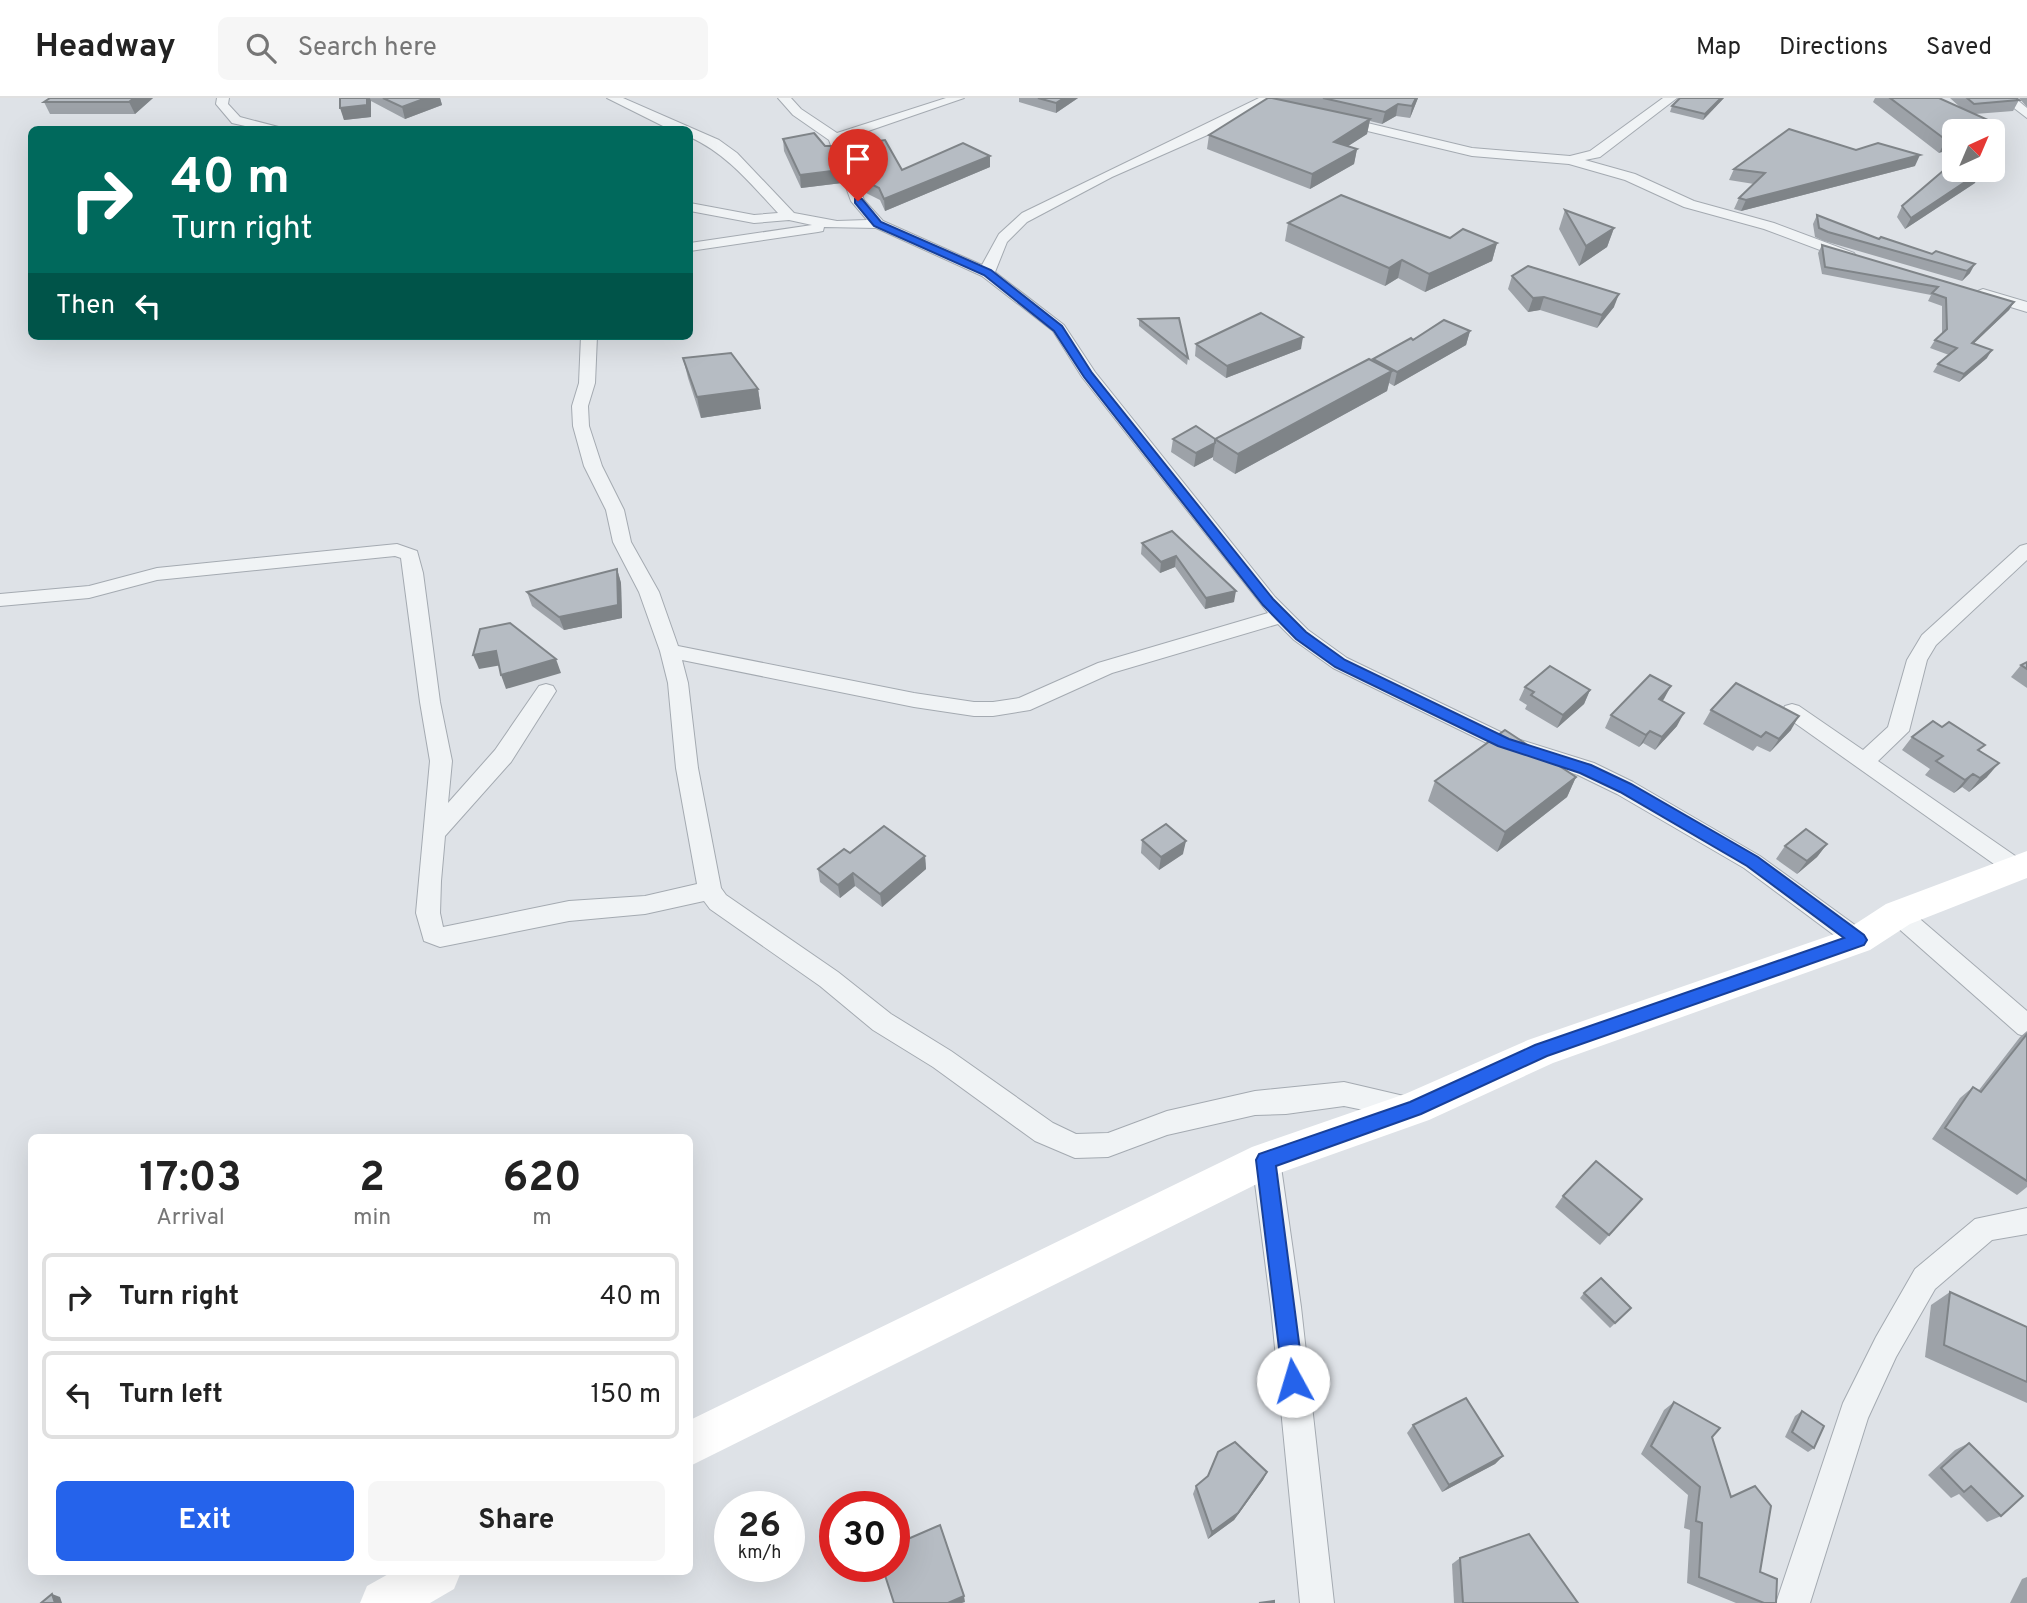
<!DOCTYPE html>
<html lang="en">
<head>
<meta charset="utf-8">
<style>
  :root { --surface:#fff; --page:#f6f6f6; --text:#222; --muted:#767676; --line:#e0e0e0; --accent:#2563eb }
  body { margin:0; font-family:Overpass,sans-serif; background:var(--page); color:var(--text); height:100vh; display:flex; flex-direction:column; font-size:26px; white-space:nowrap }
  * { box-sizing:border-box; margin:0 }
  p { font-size:23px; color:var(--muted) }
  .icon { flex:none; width:38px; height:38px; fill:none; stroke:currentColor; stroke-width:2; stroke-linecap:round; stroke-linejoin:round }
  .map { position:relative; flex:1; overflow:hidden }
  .panel { position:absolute; left:28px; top:1036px; width:665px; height:441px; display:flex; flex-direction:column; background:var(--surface); border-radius:10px; box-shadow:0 7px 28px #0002 }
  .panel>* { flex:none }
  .guide { position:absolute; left:28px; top:28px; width:665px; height:214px; border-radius:10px; box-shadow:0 7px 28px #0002; background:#00695c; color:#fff; overflow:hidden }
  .needle { width:46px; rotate:44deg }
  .fabs { position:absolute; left:1942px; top:21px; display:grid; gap:14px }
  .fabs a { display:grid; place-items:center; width:63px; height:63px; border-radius:10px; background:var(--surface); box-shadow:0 7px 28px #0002; font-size:35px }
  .speed { position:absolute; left:714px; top:1393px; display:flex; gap:14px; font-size:35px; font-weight:700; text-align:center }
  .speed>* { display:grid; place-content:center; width:91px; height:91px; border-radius:50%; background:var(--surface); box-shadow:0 7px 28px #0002; line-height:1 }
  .speed small { font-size:18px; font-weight:400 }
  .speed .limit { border:10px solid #d22; background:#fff; color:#111 }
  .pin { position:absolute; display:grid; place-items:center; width:60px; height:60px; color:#fff; margin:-72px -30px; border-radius:50% 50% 50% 0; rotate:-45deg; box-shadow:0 0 7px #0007 }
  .pin .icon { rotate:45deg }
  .me { position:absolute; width:77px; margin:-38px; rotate:354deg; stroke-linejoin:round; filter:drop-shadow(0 0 5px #0008) }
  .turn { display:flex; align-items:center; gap:24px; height:147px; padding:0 28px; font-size:32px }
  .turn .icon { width:91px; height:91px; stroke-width:2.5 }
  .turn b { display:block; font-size:49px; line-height:60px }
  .then { display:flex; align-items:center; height:66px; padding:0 28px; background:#0003; gap:14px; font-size:26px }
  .eta { display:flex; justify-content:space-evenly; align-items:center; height:119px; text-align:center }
  .eta b { font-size:42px; font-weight:700; line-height:49px }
  .primary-button { display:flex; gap:14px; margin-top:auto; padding:14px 28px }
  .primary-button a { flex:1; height:80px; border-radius:10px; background:var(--accent); color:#fff; font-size:28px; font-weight:700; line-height:80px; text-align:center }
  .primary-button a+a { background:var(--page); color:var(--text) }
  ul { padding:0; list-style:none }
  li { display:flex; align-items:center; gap:21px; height:88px; margin:0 14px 10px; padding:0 14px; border:4px solid var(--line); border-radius:10px }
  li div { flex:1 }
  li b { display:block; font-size:26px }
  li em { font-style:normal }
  header { display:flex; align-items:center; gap:42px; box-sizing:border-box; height:98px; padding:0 35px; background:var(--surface); border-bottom:2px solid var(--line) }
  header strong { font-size:33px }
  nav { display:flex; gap:38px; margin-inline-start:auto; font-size:24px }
  .search { width:490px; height:63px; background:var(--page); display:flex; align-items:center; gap:18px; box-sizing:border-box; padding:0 24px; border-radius:10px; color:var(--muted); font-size:26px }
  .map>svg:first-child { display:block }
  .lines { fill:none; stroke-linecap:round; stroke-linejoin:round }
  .street-casing { stroke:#a4aab1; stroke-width:2 }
  .street { fill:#f0f3f5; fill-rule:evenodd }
  .secondary { fill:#fff; fill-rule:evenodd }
  .wall { fill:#9da2a8 }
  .shaded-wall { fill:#7f8488 }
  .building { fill:#b6bcc3; stroke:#7f8488; stroke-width:2 }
  .route { fill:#2563eb; stroke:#184099; stroke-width:2 }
</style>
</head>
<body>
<header>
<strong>Headway</strong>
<div class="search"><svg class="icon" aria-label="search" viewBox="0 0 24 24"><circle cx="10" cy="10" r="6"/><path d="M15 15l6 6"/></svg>Search here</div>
<nav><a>Map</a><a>Directions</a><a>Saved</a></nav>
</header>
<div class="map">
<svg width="2027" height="1505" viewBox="0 0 2027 1505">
  <rect width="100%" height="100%" fill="#dee2e7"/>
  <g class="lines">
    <g class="street-casing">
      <g id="street">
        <path d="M217 0H229L228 6 240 19 290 32H263L232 25 216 6Z"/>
        <path d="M607 0H623L719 42 737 55 794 115 837 123 867 122 851 103 829 42 793 17 778 0H791L801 11 837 35 946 0H964L842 42 864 102 883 123 982 167 999 136 1022 115 1259 0H1274L1221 31 1112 79 1027 124 1007 144 995 174 1064 227 1095 274 1275 499 1308 532 1347 560 1511 639 1594 665 1633 684 1760 758 1866 835 1870 842 1866 849 1858 852 1850 849 1744 770 1617 696 1578 677 1495 649 1333 570 1294 542 1278 526 1112 575 1030 612 993 618H974L914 609 682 562 688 585 698 670 721 790 726 797 838 874 891 916 951 953 1053 1025 1076 1036 1108 1035 1167 1013 1255 993 1344 984 1421 1002 1425 1010 1421 1018 1412 1022 1344 1008 1286 1016 1255 1017 1167 1037 1108 1059 1075 1060 1035 1043 933 969 873 932 820 888 710 811 704 803 645 816 569 823 440 849 424 843 416 815 430 663 420 604 401 460 395 458 157 482 89 500 0 508V496L89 488 157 470 397 446 417 453 423 475 440 604 452 663 448 705 495 652 539 588 546 586 553 588 556 593 511 664 445 738 441 783 440 815 443 829 569 803 645 798 697 786 676 670 668 585 660 553 639 494 613 444 606 412 584 368 573 328 572 308 579 285 581 238H597L595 285 588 308 589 328 602 368 624 412 631 444 659 494 678 548 914 595 974 604H993L1019 600 1098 565 1268 515 1082 279 1053 233 982 178 876 130 824 129 823 133 818 134 690 153V145L812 127 789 122 754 125 690 113V105L754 117 778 115C750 85 727 56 690 39V32H671Z"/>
        <path d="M1663 0H1677L1600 59 1585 62 1635 76 1694 103 1774 125 1854 155 1856 158 1854 161H1844L1764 131 1684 109 1625 82 1569 66 1472 58 1334 25 1332 22 1338 18 1472 50 1570 58 1590 53Z"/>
        <path d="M2001 0H2015L2027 10V20Z"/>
        <path d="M1983 191 2027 204V214L1978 199 1975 196 1978 193Z"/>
        <path d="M2027 446V462L1936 547 1927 562 1909 633 1878 663 2024 764 2027 769 2024 776 2016 779 2008 776 1785 618 1782 613 1785 608 1792 606 1799 608 1863 652 1888 629 1907 562 1922 537 2020 448Z"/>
        <path d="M1898 806 1906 809 2027 913V939L2018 936 1890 823 1886 816 1890 809Z"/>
        <path d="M1266 1050 1276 1053 1280 1062 1301 1209 1334 1505H1300L1271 1209 1252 1062 1256 1053Z"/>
        <path d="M2027 1110V1136L1992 1142 1935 1191 1896 1259 1868 1320 1810 1505H1776L1843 1305 1876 1239 1915 1171 1975 1121Z"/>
      </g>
    </g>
    <use href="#street" class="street"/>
    <g class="secondary">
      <path d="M2027 753V780L1910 826 1870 852 1553 965 1429 1022 1277 1076 690 1368V1322L1252 1049 1405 996 1528 942 1846 832 1886 806Z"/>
      <path d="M392 1474H461L454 1491 430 1505H360L367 1488Z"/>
    </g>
  </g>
  <g class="wall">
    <path d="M50 0H153L135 16H50L44 4Z"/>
    <path d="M340 0H440L442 7 405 21 371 3V19L344 22Z"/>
    <path d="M1019 0H1078L1056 15 1019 4Z"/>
    <path d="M1276 0H1418L1410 20 1396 18 1382 26 1370 23 1367 36 1348 48 1357 51 1354 66 1310 91 1207 51 1209 37Z"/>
    <path d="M1724 0 1703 22 1670 14 1672 8Z"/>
    <path d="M1875 0H1939L1961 10 1950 0H2016L2019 2 2013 13 1975 16 1939 55 1873 4Z"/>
    <path d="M2019 0H2027V9Z"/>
    <path d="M783 41 825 48 842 85 801 90 784 53Z"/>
    <path d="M850 47 902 72 990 69 885 113 880 102 864 94 851 58Z"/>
    <path d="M1856 52 1915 68 1741 113 1734 111 1739 100 1754 86 1729 82 1734 71Z"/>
    <path d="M1975 85 1905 131 1897 119 1902 108Z"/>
    <path d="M1565 112 1614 130 1607 149 1579 168 1559 131Z"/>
    <path d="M1817 117 1879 141 1970 175 1962 183 1824 143 1815 139 1813 126Z"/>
    <path d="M1288 125 1450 140 1497 145 1492 163 1425 194 1398 180 1385 188 1285 143Z"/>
    <path d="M1822 147 2014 204 2009 212 1974 245 1987 260 1959 284 1933 274 1938 266 1949 257 1930 250 1935 242 1942 235V208L1928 203 1931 197 1822 176 1818 155Z"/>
    <path d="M1512 178 1614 209 1597 230 1540 212 1528 214 1508 191Z"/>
    <path d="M1139 221 1188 260 1187 267 1139 228Z"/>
    <path d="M1470 233 1466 247 1394 288 1389 285 1387 293 1235 376 1213 362V359L1194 369 1171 354 1173 341H1216L1413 242Z"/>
    <path d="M1196 246 1301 251 1226 280 1195 258Z"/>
    <path d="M683 260 758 291 761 311 701 320 688 280Z"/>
    <path d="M1172 433 1234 504 1205 511 1175 469 1160 475 1141 456 1142 445Z"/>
    <path d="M617 471 621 485 622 520 564 532 532 508 527 494Z"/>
    <path d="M2027 564V590L2011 579 2021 567Z"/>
    <path d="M1525 589 1590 592 1584 606 1557 630 1525 611 1527 607 1519 602Z"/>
    <path d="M1664 601 1662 603 1677 628 1655 652 1643 645 1639 649 1605 630 1611 617Z"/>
    <path d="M1711 612 1791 632 1770 654 1757 648 1753 653 1703 626Z"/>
    <path d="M1912 639 1980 654 1987 679 1969 694 1962 689 1954 695 1925 677 1930 671 1902 652Z"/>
    <path d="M1576 679 1567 699 1497 754 1428 703 1435 683Z"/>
    <path d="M1142 742 1183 756 1159 772 1141 755Z"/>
    <path d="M1827 746 1817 759 1797 776 1776 761 1785 748Z"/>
    <path d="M850 755 925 758 926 771 882 809 855 788 840 800 820 784 818 771Z"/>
    <path d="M2027 933V1089L2017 1097 1932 1041 1960 1000 1973 989 1979 992 2020 939Z"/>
    <path d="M1563 1098 1632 1111 1600 1147 1555 1109Z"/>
    <path d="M1950 1194 2027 1229V1305L1925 1259 1931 1207Z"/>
    <path d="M1584 1195 1631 1210 1610 1230 1580 1200Z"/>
    <path d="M1674 1304 1712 1339 1731 1399 1760 1474 1776 1505H1736L1687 1485 1690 1432 1684 1430 1688 1397 1641 1356 1664 1312Z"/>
    <path d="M1802 1313 1814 1350 1808 1354 1785 1339 1795 1318Z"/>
    <path d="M1413 1327 1503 1358 1495 1366 1442 1394 1407 1335Z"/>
    <path d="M1969 1345 2001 1418 1987 1424 1959 1396 1951 1400 1928 1377 1955 1352Z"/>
    <path d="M1267 1374 1263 1382 1234 1422 1208 1441 1193 1396 1196 1388Z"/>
    <path d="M1460 1460 1578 1505H1454L1452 1466Z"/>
    <path d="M2027 1479V1505H2010L2022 1481Z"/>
  </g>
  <g class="shaded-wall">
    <path d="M134 0H153L135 16 129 4Z"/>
    <path d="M367 0H370L371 3V19L344 22 340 10Z"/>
    <path d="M426 0H440L442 7 405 21 402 9Z"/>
    <path d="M1064 0H1078L1056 15V5Z"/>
    <path d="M1416 0H1418L1410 20 1412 8Z"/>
    <path d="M1721 0H1724L1703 22 1705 16Z"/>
    <path d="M1398 6 1396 18 1382 26 1385 14Z"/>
    <path d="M1370 21 1367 36 1331 59 1334 44Z"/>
    <path d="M1997 26 1993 33H1974Z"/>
    <path d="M1955 40V50L1939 55 1946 42Z"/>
    <path d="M1357 51 1354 66 1310 91 1312 76Z"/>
    <path d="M1920 57 1915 68 1741 113 1746 102Z"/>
    <path d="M990 58V69L885 113 884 101Z"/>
    <path d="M840 72 842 85 801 90 800 77Z"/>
    <path d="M1980 74 1975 85 1905 131 1911 120Z"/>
    <path d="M1614 130 1607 149 1579 168 1586 148Z"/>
    <path d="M1497 145 1492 163 1425 194 1429 176Z"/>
    <path d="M1402 162 1398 180 1385 188 1389 170Z"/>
    <path d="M1975 166 1970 175 1962 183 1967 173Z"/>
    <path d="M1619 196 1614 209 1597 230 1602 217Z"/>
    <path d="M1544 199 1540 212 1528 214 1533 200Z"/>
    <path d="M2014 204 2009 212 1967 252 1972 245Z"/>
    <path d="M1470 233 1466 247 1394 288 1397 274Z"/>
    <path d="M1303 239 1301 251 1226 280 1227 268Z"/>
    <path d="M1992 252 1987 260 1959 284 1964 276Z"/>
    <path d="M1392 273 1387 293 1235 376 1238 356Z"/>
    <path d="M758 291 761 311 701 320 697 299Z"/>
    <path d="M1215 345 1213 359 1194 369 1196 355Z"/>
    <path d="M1176 458 1175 469 1160 475 1161 464Z"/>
    <path d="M617 471 621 485 622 520 564 532 559 519Z"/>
    <path d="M1236 493 1234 504 1205 511 1206 500Z"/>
    <path d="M496 553 502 567 479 571 473 557Z"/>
    <path d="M556 561 561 575 506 591 501 577Z"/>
    <path d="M1671 588 1664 601 1652 614 1659 601Z"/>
    <path d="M1590 592 1584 606 1557 630 1563 617Z"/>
    <path d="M1684 615 1677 628 1655 652 1662 639Z"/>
    <path d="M1799 618 1791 632 1770 654 1779 641Z"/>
    <path d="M1650 633 1643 645 1639 649 1646 637Z"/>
    <path d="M1999 665 1987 679 1969 694 1980 680Z"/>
    <path d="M1973 676 1962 689 1954 695 1965 682Z"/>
    <path d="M1576 679 1567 699 1497 754 1505 734Z"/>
    <path d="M1186 743 1183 756 1159 772 1161 759Z"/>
    <path d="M1827 746 1817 759 1797 776 1807 763Z"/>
    <path d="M925 758 926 771 882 809 880 796Z"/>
    <path d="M853 775 855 788 840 800 838 787Z"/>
    <path d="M1503 1358 1495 1366 1442 1394 1449 1387Z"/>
    <path d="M1267 1374 1263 1382 1234 1422 1208 1441 1212 1434Z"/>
    <path d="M52 1496 60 1499 62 1505H55Z"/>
    <path d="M964 1498 965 1504 962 1505H948Z"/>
  </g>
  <g class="building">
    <path d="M50 0H134L129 4H44Z"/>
    <path d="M340 0H367V7L340 10Z"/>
    <path d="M383 0H426L402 9Z"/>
    <path d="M1038 0H1064L1056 5Z"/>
    <path d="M1268 0H1272L1370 21 1334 44 1357 51 1312 76 1209 37Z"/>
    <path d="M1323 0H1416L1412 8 1398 6 1385 14Z"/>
    <path d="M1680 0H1721L1705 16 1672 8Z"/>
    <path d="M1890 0H1939L1997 26 1974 33H1955V40L1946 42Z"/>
    <path d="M1967 0H2016L2019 2 1974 6Z"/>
    <path d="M1789 31 1856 52 1878 45 1920 57 1746 102 1739 100 1765 75 1734 71Z"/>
    <path d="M814 35 825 48H831L840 72 800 77 783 41Z"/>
    <path d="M885 42 902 72 963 45 990 58 884 101 879 90 863 82 850 47Z"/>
    <path d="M1951 66 1955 67V72H1971L1980 74 1911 120 1902 108Z"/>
    <path d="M1341 97 1450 140 1463 131 1497 145 1429 176 1402 162 1389 170 1288 125Z"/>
    <path d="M1565 112 1614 130 1586 148Z"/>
    <path d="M1817 117 1879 141 1881 139 1932 156 1936 153 1975 166 1967 173 1828 134 1819 130Z"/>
    <path d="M1822 147 2014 204 1972 245 1992 252 1964 276 1938 266 1957 250 1935 242 1947 231 1946 200 1932 195 1938 189 1825 169Z"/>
    <path d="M1528 168 1619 196 1602 217 1544 199 1533 200 1512 178Z"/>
    <path d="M1261 215 1303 239 1227 268 1196 246Z"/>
    <path d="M1179 220 1188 260 1139 221Z"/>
    <path d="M1444 222 1470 233 1397 274 1373 261 1411 240 1413 242Z"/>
    <path d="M731 255 758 291 697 299 683 260Z"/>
    <path d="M1369 261 1392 273 1238 356 1215 341Z"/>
    <path d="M1196 328 1218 343 1215 341V345L1196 355 1173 341Z"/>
    <path d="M1172 433 1236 493 1206 500 1176 458 1161 464 1142 445Z"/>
    <path d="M617 471 618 507 559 519 527 494Z"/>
    <path d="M510 525 556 561 501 577 496 553 473 557 480 531Z"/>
    <path d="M2027 564V571L2021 567Z"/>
    <path d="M1550 568 1590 592 1563 617 1531 597 1534 594 1525 589Z"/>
    <path d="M1650 577 1671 588 1659 601 1684 615 1662 639 1650 633 1646 637 1611 617Z"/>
    <path d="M1736 585 1799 618 1779 641 1766 634 1761 639 1711 612Z"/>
    <path d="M1933 623 1942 629 1949 624 1985 647 1978 652 1999 665 1980 680 1973 676 1965 682 1936 663 1943 658 1912 639Z"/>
    <path d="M1505 632 1576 679 1505 734 1435 683Z"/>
    <path d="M1166 726 1186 743 1161 759 1142 742Z"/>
    <path d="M884 728 925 758 880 796 853 775 838 787 818 771 844 751 850 755Z"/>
    <path d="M1806 731 1827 746 1807 763 1785 748Z"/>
    <path d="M2027 936V1083L1945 1030 1973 989 1981 994Z"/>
    <path d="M1596 1063 1642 1101 1609 1137 1563 1098Z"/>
    <path d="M1601 1180 1631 1210 1615 1225 1584 1195Z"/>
    <path d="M1950 1194 2027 1229V1284L1944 1247Z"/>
    <path d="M1466 1300 1503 1358 1449 1387 1413 1327Z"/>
    <path d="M1674 1304 1720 1330 1712 1339 1731 1399 1755 1388 1771 1408 1760 1474 1777 1481 1776 1505H1764L1699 1479 1702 1425 1696 1423 1700 1389 1651 1348Z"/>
    <path d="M1802 1313 1824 1328 1814 1350 1792 1334Z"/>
    <path d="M1235 1344 1267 1374 1238 1415 1212 1434 1196 1388 1208 1378 1218 1354Z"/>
    <path d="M1969 1345 2023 1398 2001 1418 1971 1388 1964 1394 1941 1370Z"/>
    <path d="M940 1427 964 1498 948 1505H894L882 1468H894V1447Z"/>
    <path d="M1529 1436 1578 1505H1463L1460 1460Z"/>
    <path d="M52 1496 55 1505H41Z"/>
    <path d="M1274 1503V1505H1259Z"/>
  </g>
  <path class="route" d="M855 101H862L881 124 991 172 1062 228 1092 275 1273 501 1306 534 1345 562 1509 641 1591 667 1631 686 1758 759 1864 837 1867 842 1864 847 1547 958 1421 1016 1276 1068 1304 1283 1301 1290 1293 1293 1286 1290 1283 1283 1256 1062 1259 1056 1410 1004 1535 947 1844 840 1747 768 1620 694 1580 675 1498 648 1335 569 1296 541 1263 507 1084 279 1054 233 984 177 874 128 855 105Z"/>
</svg>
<div class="fabs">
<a><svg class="needle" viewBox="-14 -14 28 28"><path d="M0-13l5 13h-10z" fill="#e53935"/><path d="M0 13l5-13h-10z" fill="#767676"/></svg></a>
</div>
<div class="speed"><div>26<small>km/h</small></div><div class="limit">30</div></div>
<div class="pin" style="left:858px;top:103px;background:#d93025"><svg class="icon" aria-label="arrive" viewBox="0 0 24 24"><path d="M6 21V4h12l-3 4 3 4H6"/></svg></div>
<svg class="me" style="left:1293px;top:1283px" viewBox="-20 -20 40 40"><circle r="19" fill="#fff"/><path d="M0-13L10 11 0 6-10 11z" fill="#2563eb"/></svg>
<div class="guide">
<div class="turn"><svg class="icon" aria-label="right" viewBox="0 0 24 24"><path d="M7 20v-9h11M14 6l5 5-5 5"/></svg><div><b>40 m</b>Turn right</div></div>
<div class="then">Then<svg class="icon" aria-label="left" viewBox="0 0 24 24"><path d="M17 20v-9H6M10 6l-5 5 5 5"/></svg></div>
</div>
<section class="panel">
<div class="eta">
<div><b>17:03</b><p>Arrival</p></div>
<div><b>2</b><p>min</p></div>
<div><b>620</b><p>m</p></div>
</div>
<ul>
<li><svg class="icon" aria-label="right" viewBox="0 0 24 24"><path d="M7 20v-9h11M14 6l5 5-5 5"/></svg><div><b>Turn right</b></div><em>40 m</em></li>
<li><svg class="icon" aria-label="left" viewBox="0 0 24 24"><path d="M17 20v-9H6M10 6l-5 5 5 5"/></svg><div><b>Turn left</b></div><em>150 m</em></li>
</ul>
<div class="primary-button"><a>Exit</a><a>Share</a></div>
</section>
</div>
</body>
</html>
